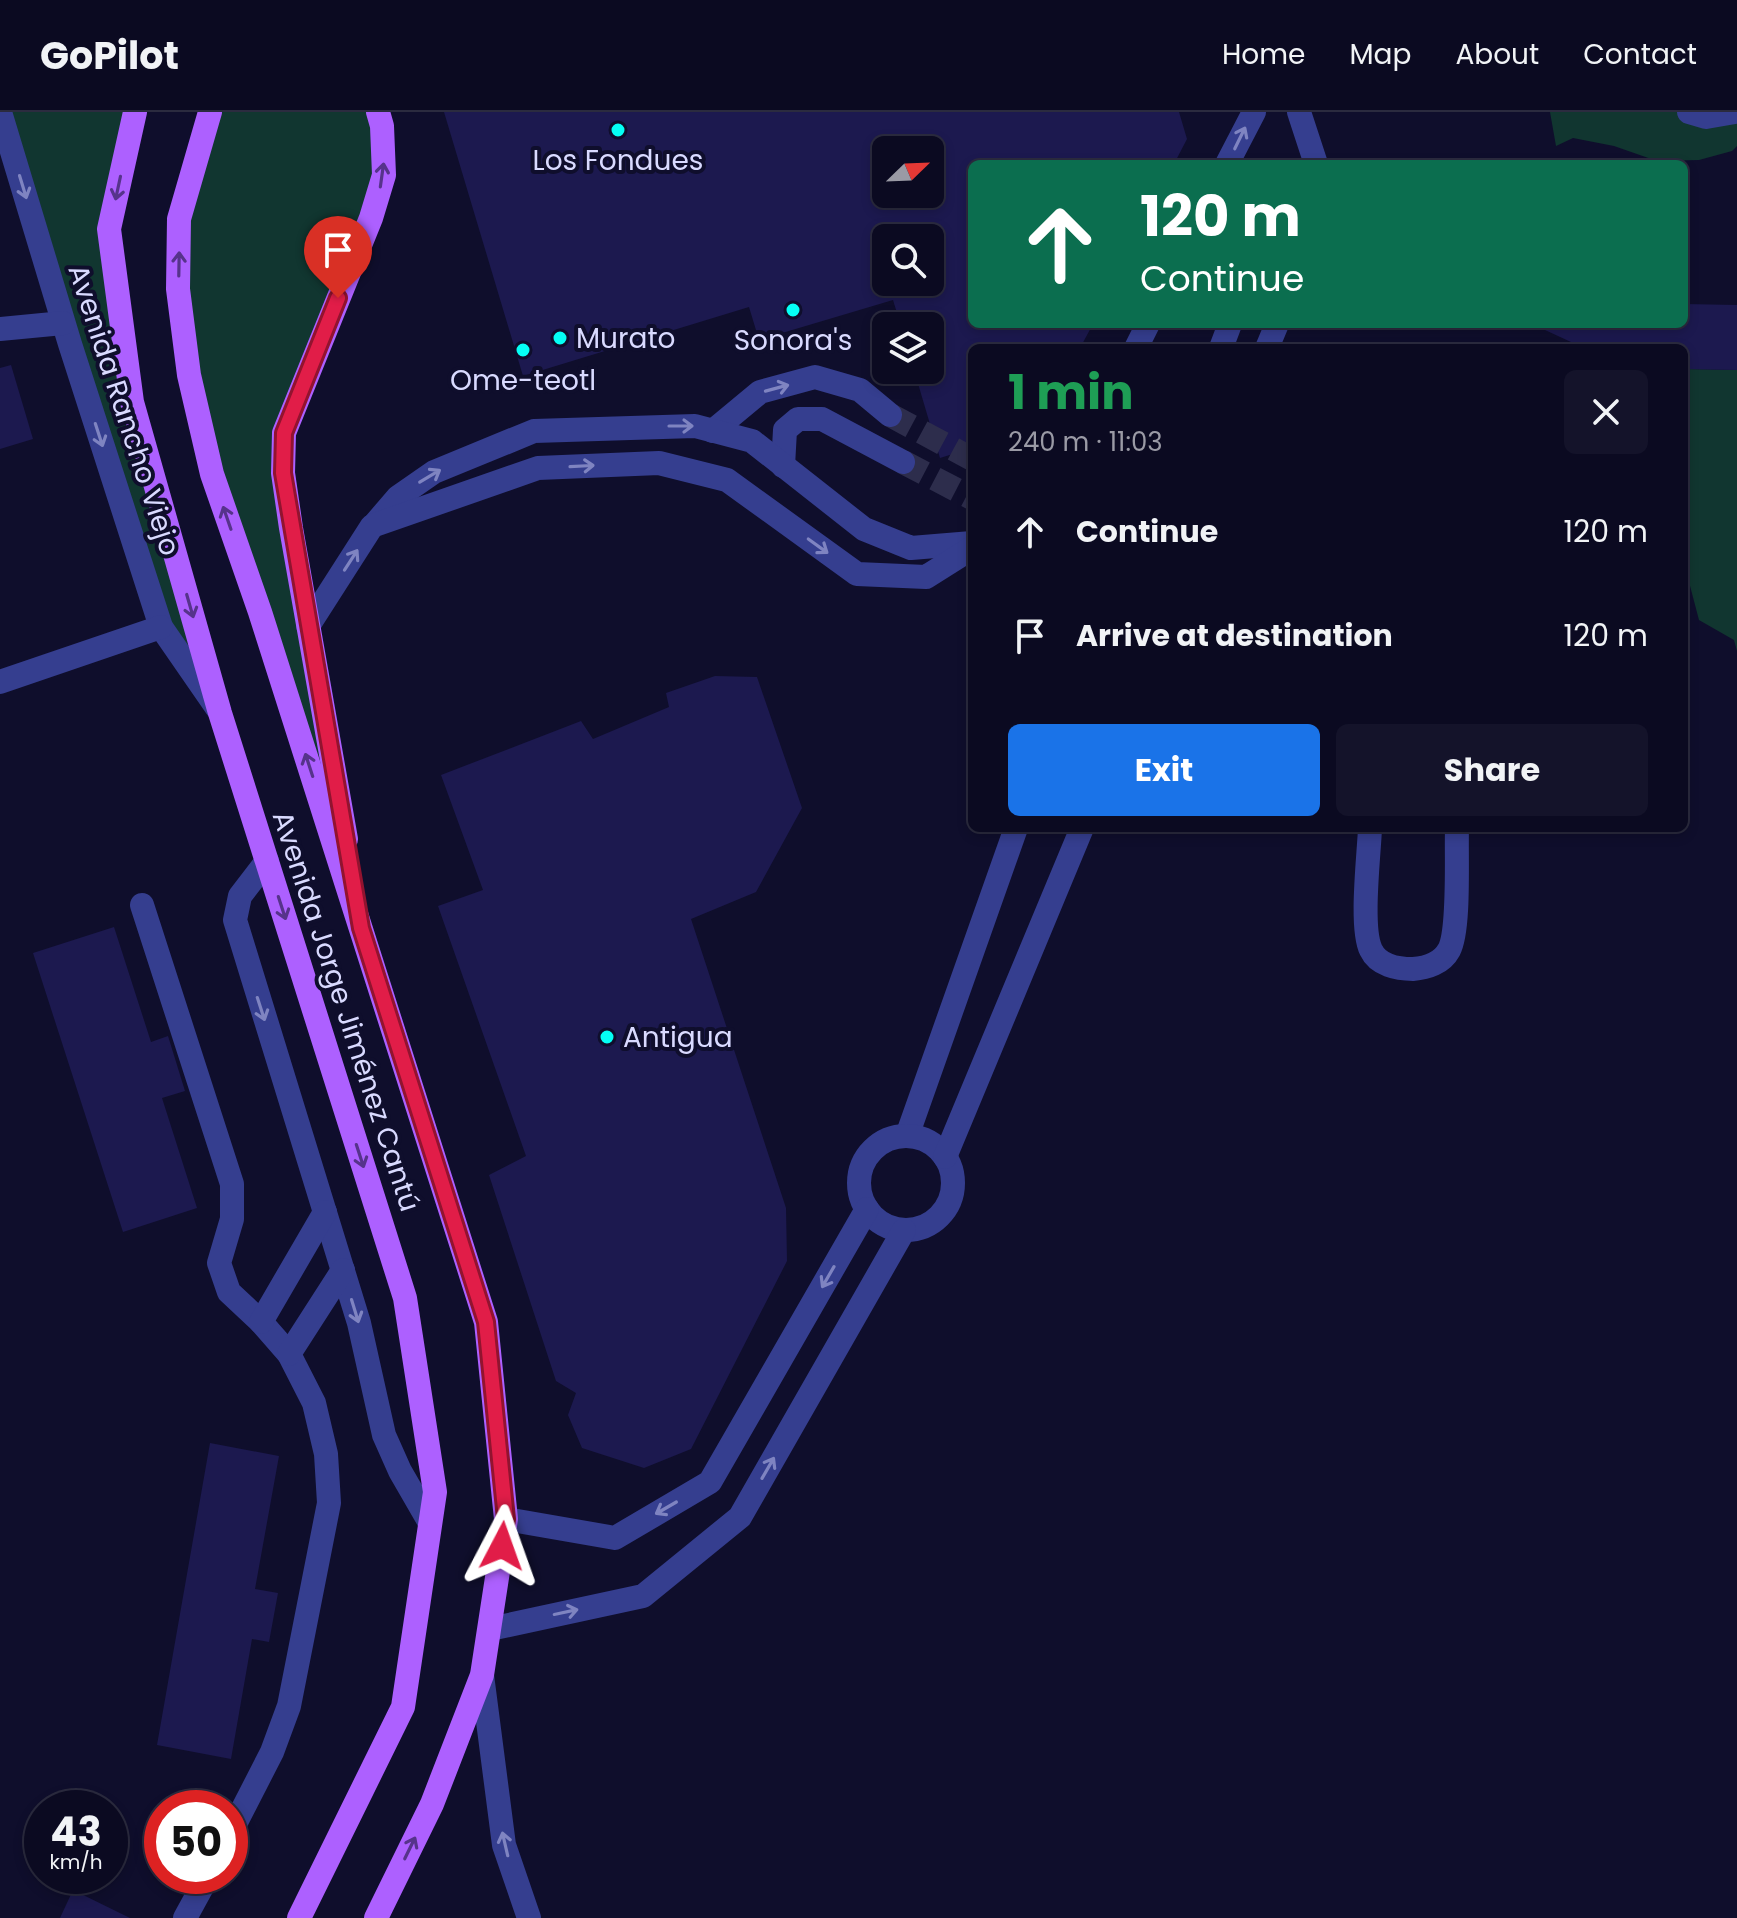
<!DOCTYPE html>
<html lang="en">
<head>
<meta charset="utf-8">
<style>
  :root { --surface:#0b0a21; --page:#14132a; --text:#f1f3f6; --muted:#9a9aa5; --line:#2b2b3f; --accent:#1a73e8 }
  body { margin:0; font-family:Poppins,sans-serif; background:var(--page); color:var(--text); height:100vh; display:flex; flex-direction:column; font-size:30px; white-space:nowrap }
  * { box-sizing:border-box; margin:0 }
  p { font-size:26px; color:var(--muted) }
  .icon { flex:none; width:44px; height:44px; fill:none; stroke:currentColor; stroke-width:2; stroke-linecap:round; stroke-linejoin:round }
  .map { position:relative; flex:1; overflow:hidden }
  .side { position:absolute; left:968px; top:232px; width:720px; height:488px; display:flex; flex-direction:column; background:var(--surface); border-radius:12px; box-shadow:0 4px 12px #0003,0 0 0 2px var(--line) }
  .side>* { flex:none }
  .guide { position:absolute; left:968px; top:48px; width:720px; height:168px; border-radius:12px; box-shadow:0 4px 12px #0003,0 0 0 2px var(--line); background:#0b6e4f; color:#fff; overflow:hidden }
  .needle { width:52px; rotate:67deg }
  .buttons { position:absolute; left:872px; top:24px; display:grid; gap:16px }
  .buttons a { display:grid; place-items:center; width:72px; height:72px; border-radius:12px; background:var(--surface); box-shadow:0 4px 12px #0003,0 0 0 2px var(--line); font-size:40px }
  .speed { position:absolute; left:24px; top:1678px; display:flex; gap:16px; font-size:40px; font-weight:700; text-align:center }
  .speed>* { display:grid; place-content:center; width:104px; height:104px; border-radius:50%; background:var(--surface); box-shadow:0 4px 12px #0003,0 0 0 2px var(--line); line-height:1 }
  .speed small { font-size:20px; font-weight:400 }
  .speed .limit { border:12px solid #d22; background:#fff; color:#111 }
  .pin { position:absolute; display:grid; place-items:center; width:68px; height:68px; color:#fff; margin:-82px -34px; border-radius:50% 50% 50% 0; rotate:-45deg; box-shadow:0 0 8px #0007 }
  .pin .icon { rotate:45deg }
  .me { position:absolute; width:88px; margin:-44px; rotate:4deg; stroke-linejoin:round; filter:drop-shadow(0 0 6px #0008) }
  .turn { display:flex; align-items:center; gap:28px; height:168px; padding:0 40px; font-size:36px }
  .turn .icon { width:104px; height:104px; stroke-width:2.5 }
  .turn b { display:block; font-size:56px; line-height:68px }
  .round { display:grid; place-items:center; flex:none; width:84px; height:84px; border-radius:12px; background:var(--page) }
  .head { display:flex; align-items:center; justify-content:space-between; height:136px; padding:0 40px }
  h1 { font-size:48px; font-weight:700; line-height:60px; color:#1e9e55 }
  .button { display:flex; gap:16px; margin-top:auto; padding:16px 40px }
  .button a { flex:1; height:92px; border-radius:12px; background:var(--accent); color:#fff; font-size:32px; font-weight:700; line-height:92px; text-align:center }
  .button a+a { background:var(--page); color:var(--text) }
  ul { padding:0; list-style:none }
  li { display:flex; align-items:center; gap:24px; height:104px; padding:0 40px }
  li div { flex:1 }
  li b { display:block; font-size:30px }
  li em { font-style:normal }
  header { display:flex; align-items:center; gap:48px; box-sizing:border-box; height:112px; padding:0 40px; background:var(--surface); border-bottom:2px solid var(--line) }
  header strong { font-size:38px }
  nav { display:flex; gap:44px; margin-inline-start:auto; font-size:28px }
  .map>svg:first-child { display:block }
  .green { fill:#113630 }
  .building { fill:#1c194f; fill-rule:evenodd }
  .lines { fill:none; stroke-linecap:round; stroke-linejoin:round }
  .minor-tunnel { stroke:#2d2d4c; stroke-width:24; stroke-dasharray:24 12; stroke-linecap:butt }
  .minor { stroke:#353e8f; stroke-width:24 }
  .major { stroke:#ad60ff; stroke-width:24 }
  .oneway { stroke:#7f84c1 }
  .oneway2 { stroke:#56338b }
  .route-casing { stroke:#92132f; stroke-width:20 }
  .route { stroke:#e11d48; stroke-width:14 }
  .poi-dot { fill:#05fff5; stroke:#0f0e2c; stroke-width:3 }
  .labels { text-anchor:middle; dominant-baseline:central; stroke-width:8; stroke-linejoin:round; paint-order:stroke }
  .poi-label { font-size:28px; fill:#d9daff; stroke:#0f0e2c }
  .street-label { font-size:28px; fill:#d9daff; stroke:#0f0e2c }
</style>
</head>
<body>
<header>
<strong>GoPilot</strong>
<nav><a>Home</a><a>Map</a><a>About</a><a>Contact</a></nav>
</header>
<div class="map">
<svg width="1737" height="1806" viewBox="0 0 1737 1806">
  <rect width="100%" height="100%" fill="#0f0e2c"/>
  <g class="green">
    <path d="M0 0H135L109 117 132 290 220 601 161 515Z"/>
    <path d="M210 0H378L384 63 284 321 283 361 361 816 212 362 178 177Z"/>
    <path d="M1550 0H1737V34L1732 39 1699 48 1657 49 1614 34 1573 26 1556 34Z"/>
    <path d="M1684 257 1737 258V539L1734 528 1699 508 1684 451Z"/>
  </g>
  <g class="building">
    <path d="M444 0H1179L1187 27 1174 52H972V212H1093L1080 236H972V336L940 346 914 258H930V214H901L893 188 759 228 749 195 523 264ZM886 38H930V82H886ZM886 126H930V170H886Z"/>
    <path d="M1684 192 1737 193V258L1684 257V236H1584L1532 212H1684Z"/>
    <path d="M11 253 33 327 0 337V256Z"/>
    <path d="M715 564 757 565 802 696 756 780 691 807 786 1096 787 1149 691 1337 644 1356 582 1336 568 1303 576 1281 556 1269 489 1063 526 1044 438 794 483 778 441 663 581 609 593 627 669 595 666 581Z"/>
    <path d="M114 815 151 930 168 924 185 979 162 986 197 1096 123 1120 33 841Z"/>
    <path d="M210 1331 279 1344 255 1477 278 1481 269 1530 252 1527 231 1647 157 1633Z"/>
    <path d="M73 1778 130 1806H60Z"/>
  </g>
  <g class="lines">
    <g class="minor-tunnel">
      <path d="M890 303 972 347"/>
      <path d="M903 350 972 386"/>
    </g>
    <g class="minor">
      <path d="M0 0 70 232 161 515 217 596"/>
      <path d="M1299 0 1316 52"/>
      <path d="M1689 0 1706 5 1735 0"/>
      <path d="M1227 52 1254 0"/>
      <path d="M0 217 63 211"/>
      <path d="M1136 236 1148 212"/>
      <path d="M1221 236 1230 212"/>
      <path d="M1267 236 1277 212"/>
      <path d="M713 319 760 280 815 265 860 278 890 303"/>
      <path d="M783 354 785 318 798 307H822L903 350"/>
      <path d="M374 413 398 385 434 360 534 319 695 314 752 329 864 417 911 436 972 431"/>
      <path d="M308 514 372 414 538 356 659 351 727 368 857 462 926 465 972 436"/>
      <path d="M0 570 161 515"/>
      <path d="M1370 716C1369 743 1360 816 1371 838 1378 853 1397 857 1413 857 1427 856 1442 851 1449 838 1460 818 1456 742 1457 716"/>
      <path d="M267 749 240 784 235 808 359 1211 384 1323 400 1359 430 1411"/>
      <path d="M142 793 232 1072V1107L219 1151 229 1180 261 1210 289 1242 314 1291 326 1342 329 1391 289 1594 272 1640 230 1722"/>
      <path d="M907 1024 1016 716"/>
      <circle cx="906" cy="1071" r="47"/>
      <path d="M945 1045 1082 716"/>
      <path d="M261 1210 325 1100"/>
      <path d="M289 1242 343 1158"/>
      <path d="M506 1407 615 1426 710 1370 867 1097"/>
      <path d="M490 1517 643 1484 740 1405 904 1118"/>
      <path d="M482 1563 504 1733 529 1806"/>
      <path d="M185 1806 208 1764"/>
    </g>
    <g class="major">
      <path d="M135 0 109 117 132 290 220 601 405 1186 435 1380 403 1595 299 1806"/>
      <path d="M210 0 179 107 178 177 189 263 212 362 260 500 486 1210 506 1407 482 1563 432 1692 376 1806"/>
      <path d="M346 727 291 416 283 361 284 321 371 106 384 63 382 14 378 0"/>
    </g>
  </g>
  <defs><path id="oneway-shaft" d="M-6 0H5M1.5-3L5.5 0L1.5 3" fill="none" stroke-width="1.6" stroke-linecap="round" stroke-linejoin="round" transform="scale(2)"/></defs>
  <g class="oneway">
    <use href="#oneway-shaft" transform="translate(1240 26) rotate(-64)"/>
    <use href="#oneway-shaft" transform="translate(23 75) rotate(73)"/>
    <use href="#oneway-shaft" transform="translate(777 276) rotate(-15)"/>
    <use href="#oneway-shaft" transform="translate(681 314)"/>
    <use href="#oneway-shaft" transform="translate(99 323) rotate(72)"/>
    <use href="#oneway-shaft" transform="translate(582 354) rotate(-3)"/>
    <use href="#oneway-shaft" transform="translate(430 364) rotate(-31)"/>
    <use href="#oneway-shaft" transform="translate(818 434) rotate(36)"/>
    <use href="#oneway-shaft" transform="translate(351 448) rotate(-57)"/>
    <use href="#oneway-shaft" transform="translate(261 897) rotate(72)"/>
    <use href="#oneway-shaft" transform="translate(828 1165) rotate(120)"/>
    <use href="#oneway-shaft" transform="translate(355 1199) rotate(73)"/>
    <use href="#oneway-shaft" transform="translate(768 1356) rotate(-60)"/>
    <use href="#oneway-shaft" transform="translate(666 1396) rotate(150)"/>
    <use href="#oneway-shaft" transform="translate(566 1500) rotate(-12)"/>
    <use href="#oneway-shaft" transform="translate(505 1732) rotate(-103)"/>
  </g>
  <g class="oneway2">
    <use href="#oneway-shaft" transform="translate(382 63) rotate(-82)"/>
    <use href="#oneway-shaft" transform="translate(118 76) rotate(102)"/>
    <use href="#oneway-shaft" transform="translate(179 152) rotate(-89)"/>
    <use href="#oneway-shaft" transform="translate(227 406) rotate(-109)"/>
    <use href="#oneway-shaft" transform="translate(190 494) rotate(74)"/>
    <use href="#oneway-shaft" transform="translate(309 653) rotate(-108)"/>
    <use href="#oneway-shaft" transform="translate(282 796) rotate(72)"/>
    <use href="#oneway-shaft" transform="translate(360 1044) rotate(72)"/>
    <use href="#oneway-shaft" transform="translate(410 1736) rotate(-64)"/>
  </g>
  <g class="lines">
    <g class="route-casing">
      <path id="route" d="M338 186 284 321 283 361 361 816 486 1210 506 1407 502 1434"/>
    </g>
    <use href="#route" class="route"/>
  </g>
  <g class="poi-dot">
    <circle cx="618" cy="18" r="8"/>
    <circle cx="793" cy="198" r="8"/>
    <circle cx="560" cy="226" r="8"/>
    <circle cx="523" cy="238" r="8"/>
    <circle cx="607" cy="925" r="8"/>
  </g>
  <g class="labels">
    <g class="poi-label">
      <text x="618" y="48">Los Fondues</text>
      <text x="576" y="226" text-anchor="start">Murato</text>
      <text x="793" y="228">Sonora's</text>
      <text x="523" y="268">Ome-teotl</text>
      <text x="623" y="925" text-anchor="start">Antigua</text>
    </g>
    <g class="street-label">
      <text transform="translate(124 298) rotate(72)">Avenida Rancho Viejo</text>
      <text transform="translate(346 899) rotate(72)">Avenida Jorge Jiménez Cantú</text>
    </g>
  </g>
</svg>
<div class="buttons">
<a><svg class="needle" viewBox="-14 -14 28 28"><path d="M0-13l5 13h-10z" fill="#e53935"/><path d="M0 13l5-13h-10z" fill="#9a9aa5"/></svg></a>
<a><svg class="icon" aria-label="search" viewBox="0 0 24 24"><circle cx="10" cy="10" r="6"/><path d="M15 15l6 6"/></svg></a>
<a><svg class="icon" aria-label="layers" viewBox="0 0 24 24"><path d="M12 4l9 5-9 5-9-5zM3 14l9 5 9-5"/></svg></a>
</div>
<div class="speed"><div>43<small>km/h</small></div><div class="limit">50</div></div>
<div class="pin" style="left:338px;top:186px;background:#d93025"><svg class="icon" aria-label="arrive" viewBox="0 0 24 24"><path d="M6 21V4h12l-3 4 3 4H6"/></svg></div>
<svg class="me" style="left:502px;top:1434px" viewBox="-20 -20 40 40"><path d="M0-17L14 15 0 8-14 15z" fill="#e11d48" stroke="#fff" stroke-width="4"/></svg>
<div class="guide">
<div class="turn"><svg class="icon" aria-label="ahead" viewBox="0 0 24 24"><path d="M12 20V5M6 11l6-6 6 6"/></svg><div><b>120 m</b>Continue</div></div>
</div>
<section class="side">
<div class="head"><div><h1>1 min</h1><p>240 m · 11:03</p></div><a class="round"><svg class="icon" aria-label="close" viewBox="0 0 24 24"><path d="M6 6l12 12M18 6L6 18"/></svg></a></div>
<ul>
<li><svg class="icon" aria-label="ahead" viewBox="0 0 24 24"><path d="M12 20V5M6 11l6-6 6 6"/></svg><div><b>Continue</b></div><em>120 m</em></li>
<li><svg class="icon" aria-label="arrive" viewBox="0 0 24 24"><path d="M6 21V4h12l-3 4 3 4H6"/></svg><div><b>Arrive at destination</b></div><em>120 m</em></li>
</ul>
<div class="button"><a>Exit</a><a>Share</a></div>
</section>
</div>
</body>
</html>
